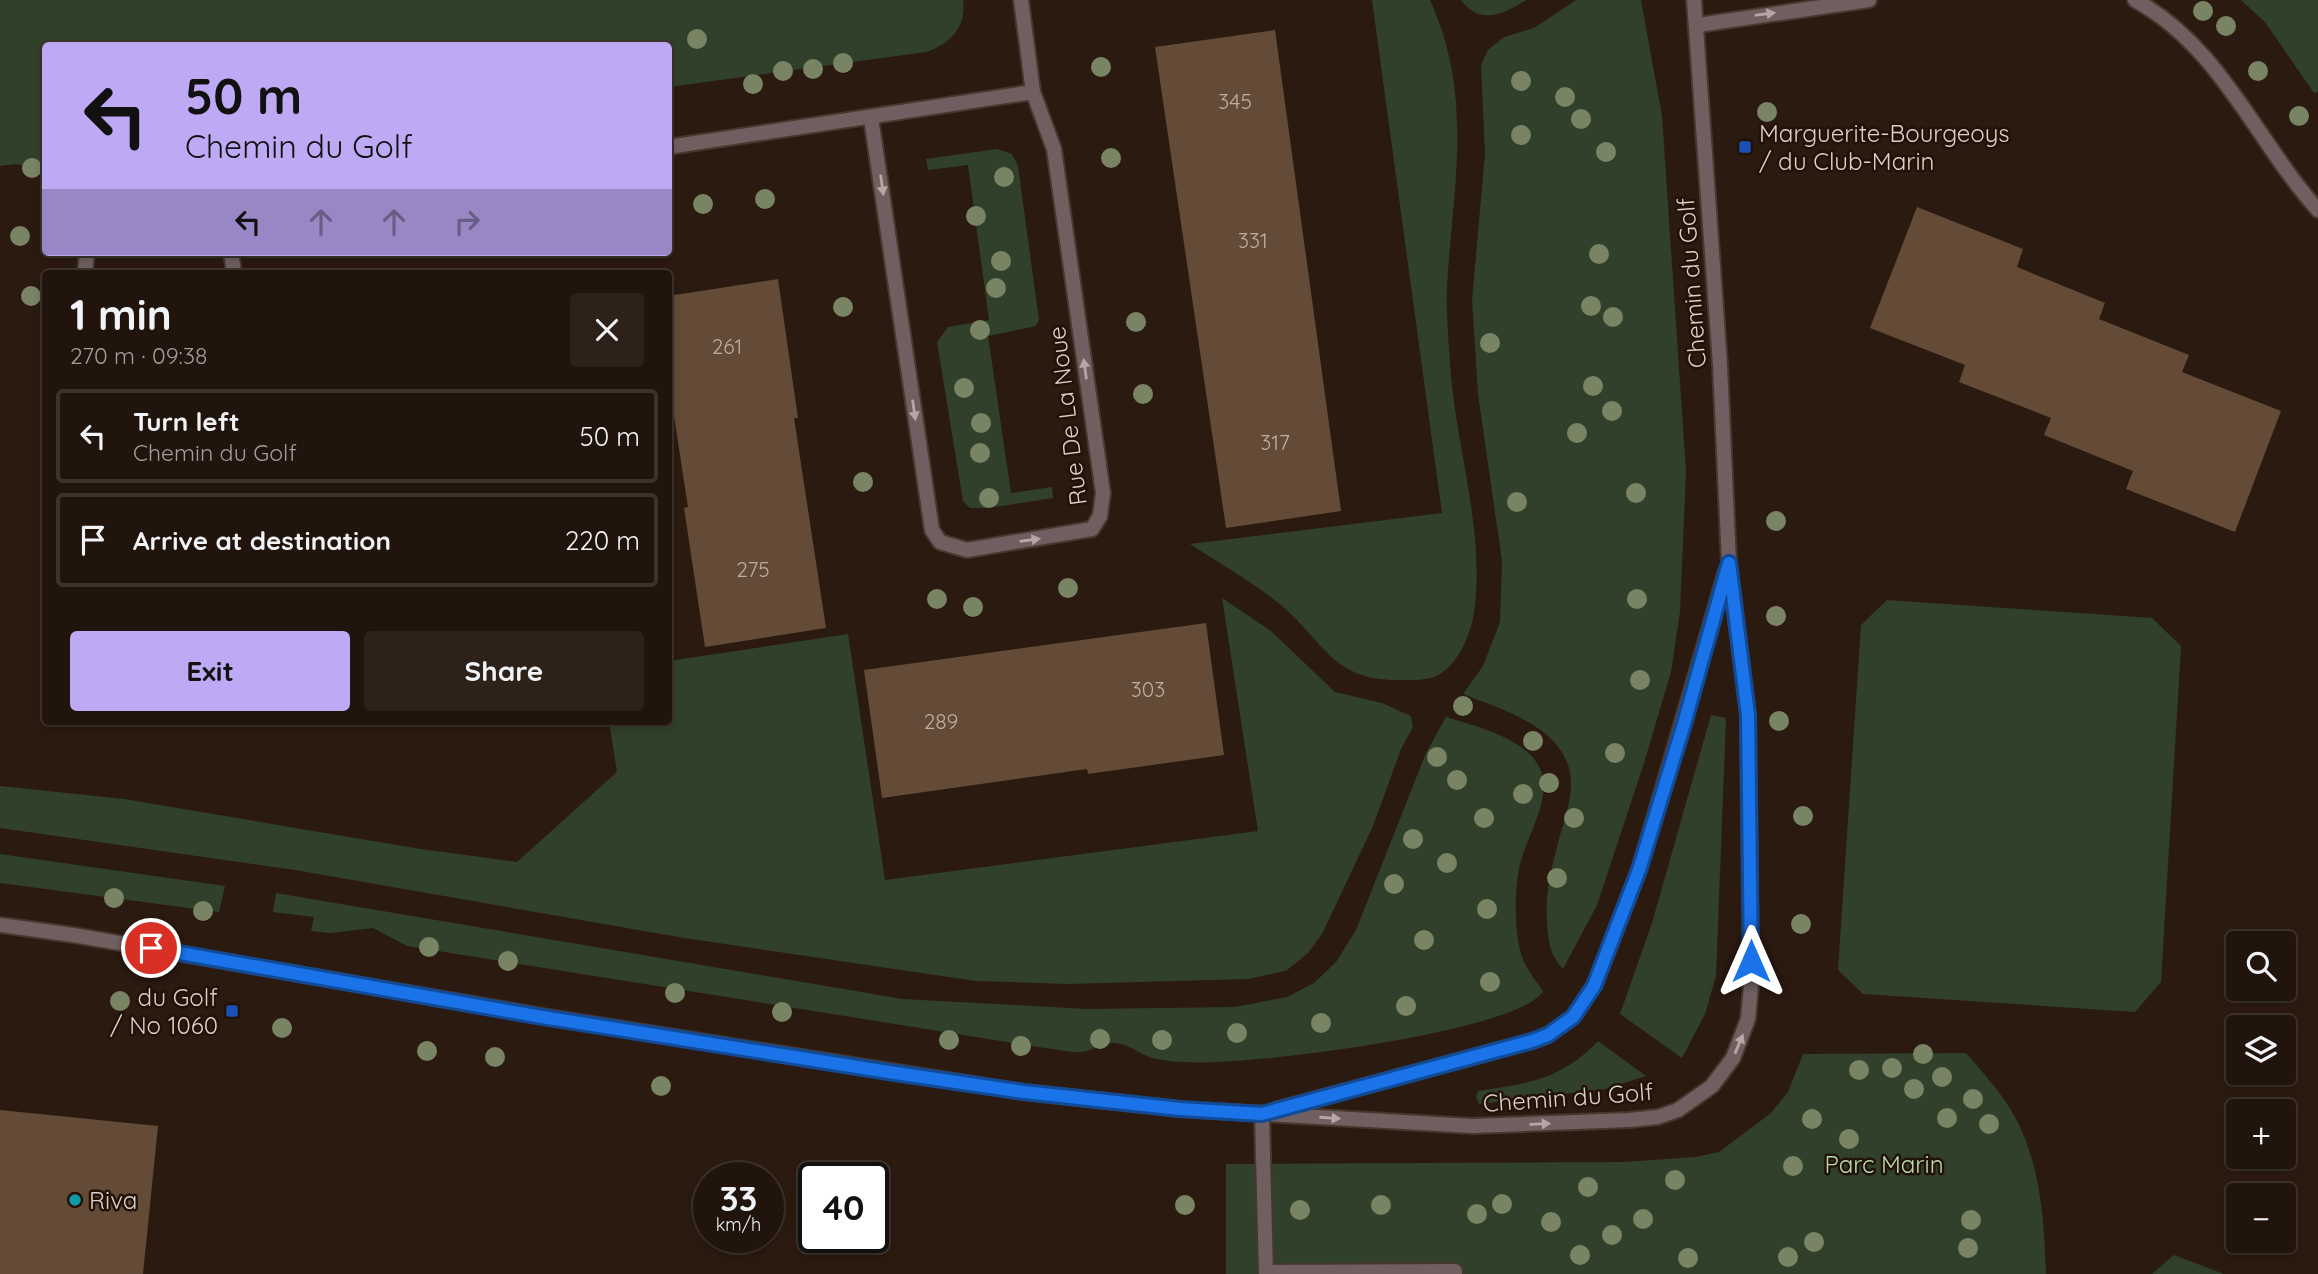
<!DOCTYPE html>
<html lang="en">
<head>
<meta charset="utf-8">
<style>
  :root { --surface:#20140c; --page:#2d211a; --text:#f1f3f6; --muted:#a29e9d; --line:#3d332d; --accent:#bea9f5 }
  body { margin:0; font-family:Quicksand,sans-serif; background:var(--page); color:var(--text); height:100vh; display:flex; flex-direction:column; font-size:26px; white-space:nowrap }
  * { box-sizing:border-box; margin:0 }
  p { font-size:23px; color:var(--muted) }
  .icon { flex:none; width:38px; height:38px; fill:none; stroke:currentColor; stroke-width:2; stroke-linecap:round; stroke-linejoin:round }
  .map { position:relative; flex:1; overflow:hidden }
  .side { position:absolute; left:42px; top:270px; width:630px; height:455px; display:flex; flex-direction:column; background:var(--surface); border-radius:7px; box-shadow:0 4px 10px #0003,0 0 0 2px var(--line) }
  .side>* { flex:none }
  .top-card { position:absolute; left:42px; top:42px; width:630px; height:214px; border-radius:7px; box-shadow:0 4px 10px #0003,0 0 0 2px var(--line); background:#bea9f5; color:#111; overflow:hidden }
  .controls { position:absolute; left:2226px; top:931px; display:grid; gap:14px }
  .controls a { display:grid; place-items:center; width:70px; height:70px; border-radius:7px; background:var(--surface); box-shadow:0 4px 10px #0003,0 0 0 2px var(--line); font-size:35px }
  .speed { position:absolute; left:693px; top:1162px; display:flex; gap:14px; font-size:35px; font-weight:700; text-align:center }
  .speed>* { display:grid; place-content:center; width:91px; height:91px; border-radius:50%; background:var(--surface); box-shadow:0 4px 10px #0003,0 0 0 2px var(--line); line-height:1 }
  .speed small { font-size:18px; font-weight:400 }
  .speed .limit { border:4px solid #111; border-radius:10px; background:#fff; color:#111 }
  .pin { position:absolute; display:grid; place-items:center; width:60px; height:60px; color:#fff; margin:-30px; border:4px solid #fff; border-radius:50%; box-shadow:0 2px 7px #0007 }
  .me { position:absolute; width:77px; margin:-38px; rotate:0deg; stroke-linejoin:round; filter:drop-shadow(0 0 5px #0008) }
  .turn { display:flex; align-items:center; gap:24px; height:147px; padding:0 28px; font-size:32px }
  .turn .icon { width:91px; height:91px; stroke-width:2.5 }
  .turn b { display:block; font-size:49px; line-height:60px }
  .lanes { display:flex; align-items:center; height:66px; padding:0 28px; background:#0003; justify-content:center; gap:35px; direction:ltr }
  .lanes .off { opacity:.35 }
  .round { display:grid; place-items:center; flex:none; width:74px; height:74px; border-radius:7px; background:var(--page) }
  .head { display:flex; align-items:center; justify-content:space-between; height:119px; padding:0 28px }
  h1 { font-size:42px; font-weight:700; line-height:52px }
  .button { display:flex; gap:14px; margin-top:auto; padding:14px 28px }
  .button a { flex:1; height:80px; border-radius:7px; background:var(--accent); color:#111; font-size:28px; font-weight:700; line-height:80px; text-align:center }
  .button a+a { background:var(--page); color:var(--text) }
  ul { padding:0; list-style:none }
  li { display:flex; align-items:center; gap:21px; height:94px; margin:0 14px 10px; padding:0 14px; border:4px solid var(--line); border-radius:7px }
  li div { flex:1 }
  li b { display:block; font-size:26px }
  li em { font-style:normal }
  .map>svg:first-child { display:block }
  .green { fill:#31402b }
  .building { fill:#634b37 }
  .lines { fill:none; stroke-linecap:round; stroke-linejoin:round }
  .service-casing { stroke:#47372d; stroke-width:18 }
  .minor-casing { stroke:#47372d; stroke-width:18 }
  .tertiary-casing { stroke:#47372d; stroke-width:18 }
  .service { stroke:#6f5f60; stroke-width:14 }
  .minor { stroke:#6f5f60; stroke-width:14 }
  .tertiary { stroke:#6f5f60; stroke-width:14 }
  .tree { fill:#798465 }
  .oneway { fill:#b5a8a4 }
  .route-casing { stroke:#114b97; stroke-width:18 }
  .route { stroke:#1a73e8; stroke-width:12 }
  .transit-dot { fill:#1a4fb4; stroke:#211107; stroke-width:2.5 }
  .culture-dot { fill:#0f9aa8; stroke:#211107; stroke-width:2.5 }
  .labels { text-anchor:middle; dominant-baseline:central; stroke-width:5; stroke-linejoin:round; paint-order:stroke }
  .number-label { font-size:21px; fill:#bdaea4 }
  .poi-label { font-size:24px; fill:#dbcfc8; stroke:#211107; text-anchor:start }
  .street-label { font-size:24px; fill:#dbcfc8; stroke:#211107 }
  .park-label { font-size:24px; fill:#b8daaa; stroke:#211107 }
</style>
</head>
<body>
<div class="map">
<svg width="2318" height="1274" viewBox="0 0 2318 1274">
  <rect width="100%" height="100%" fill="#2b1a10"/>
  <g class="green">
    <path d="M0 0H963C967 27 950 44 926 52L669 87 668 46H46L45 172 16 164 0 166Z"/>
    <path d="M1372 0H1430C1474 97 1453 185 1447 286 1446 315 1449 347 1451 376 1458 454 1485 534 1474 612 1471 635 1456 669 1434 677 1422 681 1409 680 1397 680 1333 680 1325 643 1282 606 1255 583 1220 564 1190 544L1442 513Z"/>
    <path d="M1461 0H1526C1504 14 1480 26 1461 0Z"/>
    <path d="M1576 0H1641L1662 116 1686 472 1680 612 1671 672 1644 763 1597 905 1563 969C1549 954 1548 940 1547 920 1545 897 1550 874 1556 851 1561 828 1575 798 1570 773 1562 726 1500 709 1463 694L1483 666 1500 622 1502 561 1478 394 1472 300 1485 154 1481 65 1488 50 1504 37 1534 28Z"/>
    <path d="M2241 0H2318V92L2314 93 2265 22Z"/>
    <path d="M997 149 1012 154 1018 166 1039 320 1036 326 988 336 1011 493 1052 487 1053 498 988 508H970L963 501 937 342 948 327 989 320 968 165 928 170 926 159Z"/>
    <path d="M1222 598 1271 631 1335 692 1382 703 1411 716 1413 727 1401 749 1373 826 1322 934 1308 953 1286 971 1248 979 1068 984 976 981 684 938 295 870 0 828V786L124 799 421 849 517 862 617 772 609 721H668L669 661 848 634 885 880 1258 831Z"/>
    <path d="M1887 600 2152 618 2181 646 2161 982 2135 1012 1863 994 1838 970 1861 625Z"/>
    <path d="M1711 715 1726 718 1716 976 1705 1014 1682 1058 1620 1014 1652 923Z"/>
    <path d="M1446 717C1472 725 1504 733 1525 750 1567 784 1526 830 1519 869 1514 894 1514 942 1525 964 1530 974 1537 982 1543 991 1519 1033 1237 1067 1184 1062 1174 1062 1162 1060 1152 1058 1140 1054 1125 1042 1113 1043 1102 1044 1093 1050 1082 1052 1071 1053 1057 1049 1045 1048L407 946 373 928 330 933 311 931 314 917 273 912 276 893 903 999 1088 1009 1235 1007 1287 997 1314 983 1336 962 1356 930 1426 753Z"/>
    <path d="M0 854 225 886 219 912 0 883Z"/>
    <path d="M1598 1041 1646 1076 1605 1089 1479 1104 1476 1097 1478 1091C1528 1083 1561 1080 1598 1041Z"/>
    <path d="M1966 1053C1983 1073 2002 1093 2015 1117 2041 1165 2044 1221 2046 1274H1226V1164L1623 1162 1696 1157 1719 1152 1771 1113 1788 1092 1803 1054Z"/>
    <path d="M2174 1255 2224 1274H2152Z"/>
  </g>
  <g class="building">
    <path d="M1275 30 1341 511 1226 528 1155 47Z"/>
    <path d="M1917 207 2023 249 2017 267 2105 303 2099 319 2189 355 2182 372 2281 411 2235 532 2126 489 2133 471 2044 435 2051 418 1959 382 1965 365 1870 328Z"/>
    <path d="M778 279 798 418H794L826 628 705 647 684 508 688 507 668 378V296Z"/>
    <path d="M1206 623 1224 755 1088 774 1087 769 882 798 864 670Z"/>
    <path d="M0 1110 158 1126 143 1274H0Z"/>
  </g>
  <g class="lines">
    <g class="service-casing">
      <g id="service">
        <path d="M1262 1114 1266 1274"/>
        <path d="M1266 1272 1455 1271V1274"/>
      </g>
    </g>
    <g class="minor-casing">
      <g id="minor">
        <path d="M2135 0C2221 47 2256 141 2318 210"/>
        <path d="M1698 25 1869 0"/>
        <path d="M871 118 932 530 940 542 967 550 1092 529 1100 516 1103 493 1054 149 1033 92 1021 0"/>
        <path d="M668 147 1033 92"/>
        <path d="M231 252 234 273"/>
        <path d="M85 273 87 252"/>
      </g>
    </g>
    <g class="tertiary-casing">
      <g id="tertiary">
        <path d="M0 925 73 935 542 1016 1024 1092 1180 1109 1472 1126 1629 1120 1658 1117 1678 1110 1712 1086 1733 1058 1748 1019 1751 986 1748 715 1729 563 1720 365 1694 0"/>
        <path d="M1275 1110 1532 1041 1548 1035 1573 1017 1594 986 1639 870 1726 571"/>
      </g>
    </g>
    <use href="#service" class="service"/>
    <use href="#minor" class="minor"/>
    <use href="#tertiary" class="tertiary"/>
  </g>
  <g class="tree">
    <circle cx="2203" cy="11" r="10"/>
    <circle cx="2226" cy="26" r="10"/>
    <circle cx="697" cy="39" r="10"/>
    <circle cx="843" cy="63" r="10"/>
    <circle cx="1101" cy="67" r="10"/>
    <circle cx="813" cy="69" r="10"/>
    <circle cx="783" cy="71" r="10"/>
    <circle cx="2258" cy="71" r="10"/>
    <circle cx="1521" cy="81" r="10"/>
    <circle cx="753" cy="84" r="10"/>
    <circle cx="1565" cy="97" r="10"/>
    <circle cx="1767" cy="112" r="10"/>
    <circle cx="2299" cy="116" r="10"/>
    <circle cx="1581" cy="119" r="10"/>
    <circle cx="1521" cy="135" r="10"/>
    <circle cx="1606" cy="152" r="10"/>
    <circle cx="1111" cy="158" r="10"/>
    <circle cx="32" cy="168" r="10"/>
    <circle cx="1004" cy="177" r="10"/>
    <circle cx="765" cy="199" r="10"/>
    <circle cx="703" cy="204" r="10"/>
    <circle cx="976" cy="216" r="10"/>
    <circle cx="20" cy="236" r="10"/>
    <circle cx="1599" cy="254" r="10"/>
    <circle cx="1001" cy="261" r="10"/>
    <circle cx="996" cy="288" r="10"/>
    <circle cx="31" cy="296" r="10"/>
    <circle cx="1591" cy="306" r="10"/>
    <circle cx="843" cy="307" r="10"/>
    <circle cx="1613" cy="317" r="10"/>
    <circle cx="1136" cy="322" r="10"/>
    <circle cx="980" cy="330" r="10"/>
    <circle cx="1490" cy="343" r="10"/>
    <circle cx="1593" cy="386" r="10"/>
    <circle cx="964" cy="388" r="10"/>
    <circle cx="1143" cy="394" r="10"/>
    <circle cx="1612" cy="411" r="10"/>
    <circle cx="981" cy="423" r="10"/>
    <circle cx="1577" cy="433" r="10"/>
    <circle cx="980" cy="453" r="10"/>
    <circle cx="863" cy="482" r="10"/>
    <circle cx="1636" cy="493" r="10"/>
    <circle cx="989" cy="498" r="10"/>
    <circle cx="1517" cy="502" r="10"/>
    <circle cx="1776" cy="521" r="10"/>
    <circle cx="1068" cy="588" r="10"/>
    <circle cx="937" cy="599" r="10"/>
    <circle cx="1637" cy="599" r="10"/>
    <circle cx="973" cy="607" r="10"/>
    <circle cx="1776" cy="616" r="10"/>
    <circle cx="1640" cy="680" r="10"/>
    <circle cx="1463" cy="706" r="10"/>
    <circle cx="1779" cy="721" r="10"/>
    <circle cx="1533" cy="741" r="10"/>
    <circle cx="1615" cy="753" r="10"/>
    <circle cx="1437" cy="757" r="10"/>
    <circle cx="1457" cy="780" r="10"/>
    <circle cx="1549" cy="783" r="10"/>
    <circle cx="1523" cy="794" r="10"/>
    <circle cx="1803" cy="816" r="10"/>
    <circle cx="1484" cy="818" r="10"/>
    <circle cx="1574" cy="818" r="10"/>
    <circle cx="1413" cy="839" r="10"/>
    <circle cx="1447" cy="863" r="10"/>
    <circle cx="1557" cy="878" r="10"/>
    <circle cx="1394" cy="884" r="10"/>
    <circle cx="114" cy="898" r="10"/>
    <circle cx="1487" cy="909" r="10"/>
    <circle cx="203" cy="911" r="10"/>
    <circle cx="1801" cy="924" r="10"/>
    <circle cx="1424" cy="940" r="10"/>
    <circle cx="429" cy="947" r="10"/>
    <circle cx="508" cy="961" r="10"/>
    <circle cx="1490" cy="982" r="10"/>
    <circle cx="675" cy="993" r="10"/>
    <circle cx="120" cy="1001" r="10"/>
    <circle cx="1406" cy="1006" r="10"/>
    <circle cx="782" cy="1012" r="10"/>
    <circle cx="1321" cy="1023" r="10"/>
    <circle cx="282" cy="1028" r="10"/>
    <circle cx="1237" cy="1033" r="10"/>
    <circle cx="1100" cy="1039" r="10"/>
    <circle cx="949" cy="1040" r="10"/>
    <circle cx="1162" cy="1040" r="10"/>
    <circle cx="1021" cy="1046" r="10"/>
    <circle cx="427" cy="1051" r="10"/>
    <circle cx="1923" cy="1054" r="10"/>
    <circle cx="495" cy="1057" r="10"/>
    <circle cx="1892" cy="1068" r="10"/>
    <circle cx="1859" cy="1070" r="10"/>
    <circle cx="1942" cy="1077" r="10"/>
    <circle cx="661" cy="1086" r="10"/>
    <circle cx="1914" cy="1089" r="10"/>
    <circle cx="1973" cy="1099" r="10"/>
    <circle cx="1947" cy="1118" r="10"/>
    <circle cx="1812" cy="1119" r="10"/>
    <circle cx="1989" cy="1124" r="10"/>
    <circle cx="1849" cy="1139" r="10"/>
    <circle cx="1793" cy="1166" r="10"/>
    <circle cx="1675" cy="1180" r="10"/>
    <circle cx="1588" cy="1187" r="10"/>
    <circle cx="1502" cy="1204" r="10"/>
    <circle cx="1185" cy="1205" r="10"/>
    <circle cx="1381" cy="1205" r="10"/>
    <circle cx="1300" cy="1210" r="10"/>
    <circle cx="1477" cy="1214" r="10"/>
    <circle cx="1643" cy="1219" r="10"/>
    <circle cx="1971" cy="1220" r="10"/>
    <circle cx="1551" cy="1222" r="10"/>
    <circle cx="1612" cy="1235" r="10"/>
    <circle cx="1814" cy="1242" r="10"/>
    <circle cx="1968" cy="1248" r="10"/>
    <circle cx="1580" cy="1255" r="10"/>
    <circle cx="1788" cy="1257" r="10"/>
    <circle cx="1688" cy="1258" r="10"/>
  </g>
  <defs><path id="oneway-solid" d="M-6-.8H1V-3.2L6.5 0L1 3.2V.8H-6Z" transform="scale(1.75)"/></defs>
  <g class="oneway">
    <use href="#oneway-solid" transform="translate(1765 14) rotate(-8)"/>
    <use href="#oneway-solid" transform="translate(882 185) rotate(82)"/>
    <use href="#oneway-solid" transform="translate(1085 369) rotate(-98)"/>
    <use href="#oneway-solid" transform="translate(914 410) rotate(82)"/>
    <use href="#oneway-solid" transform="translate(1030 540) rotate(-8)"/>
    <use href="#oneway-solid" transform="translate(1739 1044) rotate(-67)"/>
    <use href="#oneway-solid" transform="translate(1330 1118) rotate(4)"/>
    <use href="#oneway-solid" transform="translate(1540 1124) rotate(-2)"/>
  </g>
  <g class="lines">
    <g class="route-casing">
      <path id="route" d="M151 948 542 1017 895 1073 1024 1092 1180 1109 1262 1114 1532 1041 1548 1035 1573 1017 1594 986 1639 870 1684 724 1729 563 1748 715 1751 961"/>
    </g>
    <use href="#route" class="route"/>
  </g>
  <g class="transit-dot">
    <rect x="1738" y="140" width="14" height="14" rx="3.5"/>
    <rect x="225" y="1004" width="14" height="14" rx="3.5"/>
  </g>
  <circle class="culture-dot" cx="75" cy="1200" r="7"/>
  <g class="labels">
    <g class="number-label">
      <text x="1235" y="101">345</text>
      <text x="1253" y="240">331</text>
      <text x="727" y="346">261</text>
      <text x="1275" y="442">317</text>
      <text x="753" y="569">275</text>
      <text x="1148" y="689">303</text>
      <text x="941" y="721">289</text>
    </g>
    <g class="poi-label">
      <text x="1759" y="133">Marguerite-Bourgeoys<tspan x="1759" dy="28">/ du Club-Marin</tspan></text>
      <text x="218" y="997" text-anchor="end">du Golf<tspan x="218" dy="28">/ No 1060</tspan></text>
      <text x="89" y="1200">Riva</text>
    </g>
    <g class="street-label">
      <text transform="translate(1691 283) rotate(-94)">Chemin du Golf</text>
      <text transform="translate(1067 416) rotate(-97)">Rue De La Noue</text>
      <text transform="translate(1568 1097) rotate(-4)">Chemin du Golf</text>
    </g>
    <g class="park-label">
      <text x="1884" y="1164">Parc Marin</text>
    </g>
  </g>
</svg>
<div class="controls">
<a><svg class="icon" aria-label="search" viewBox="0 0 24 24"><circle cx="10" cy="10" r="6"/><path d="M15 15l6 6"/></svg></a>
<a><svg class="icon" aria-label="layers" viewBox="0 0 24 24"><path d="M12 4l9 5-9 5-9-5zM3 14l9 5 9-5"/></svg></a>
<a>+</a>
<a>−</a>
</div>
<div class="speed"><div>33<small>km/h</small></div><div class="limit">40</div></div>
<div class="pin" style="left:151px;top:948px;background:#d93025"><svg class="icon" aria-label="arrive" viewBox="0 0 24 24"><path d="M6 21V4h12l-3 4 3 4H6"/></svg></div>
<svg class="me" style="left:1751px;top:961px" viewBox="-20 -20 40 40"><path d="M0-17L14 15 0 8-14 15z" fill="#1a73e8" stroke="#fff" stroke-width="4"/></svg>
<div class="top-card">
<div class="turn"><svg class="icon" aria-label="left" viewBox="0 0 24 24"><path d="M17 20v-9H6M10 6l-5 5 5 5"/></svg><div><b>50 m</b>Chemin du Golf</div></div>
<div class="lanes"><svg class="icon" aria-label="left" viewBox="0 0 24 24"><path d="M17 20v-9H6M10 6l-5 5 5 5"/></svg><svg class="icon off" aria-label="ahead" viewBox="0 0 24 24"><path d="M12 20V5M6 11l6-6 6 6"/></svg><svg class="icon off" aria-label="ahead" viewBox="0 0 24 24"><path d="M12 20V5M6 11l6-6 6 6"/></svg><svg class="icon off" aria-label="right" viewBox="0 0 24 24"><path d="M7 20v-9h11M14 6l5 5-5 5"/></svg></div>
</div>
<section class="side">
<div class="head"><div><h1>1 min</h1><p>270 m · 09:38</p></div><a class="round"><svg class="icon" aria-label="close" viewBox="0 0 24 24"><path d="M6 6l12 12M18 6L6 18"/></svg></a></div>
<ul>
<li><svg class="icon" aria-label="left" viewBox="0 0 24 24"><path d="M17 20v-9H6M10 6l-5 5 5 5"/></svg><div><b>Turn left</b><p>Chemin du Golf</p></div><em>50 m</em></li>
<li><svg class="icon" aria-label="arrive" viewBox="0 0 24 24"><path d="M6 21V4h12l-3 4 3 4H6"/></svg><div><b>Arrive at destination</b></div><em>220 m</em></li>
</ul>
<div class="button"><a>Exit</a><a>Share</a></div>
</section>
</div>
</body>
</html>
